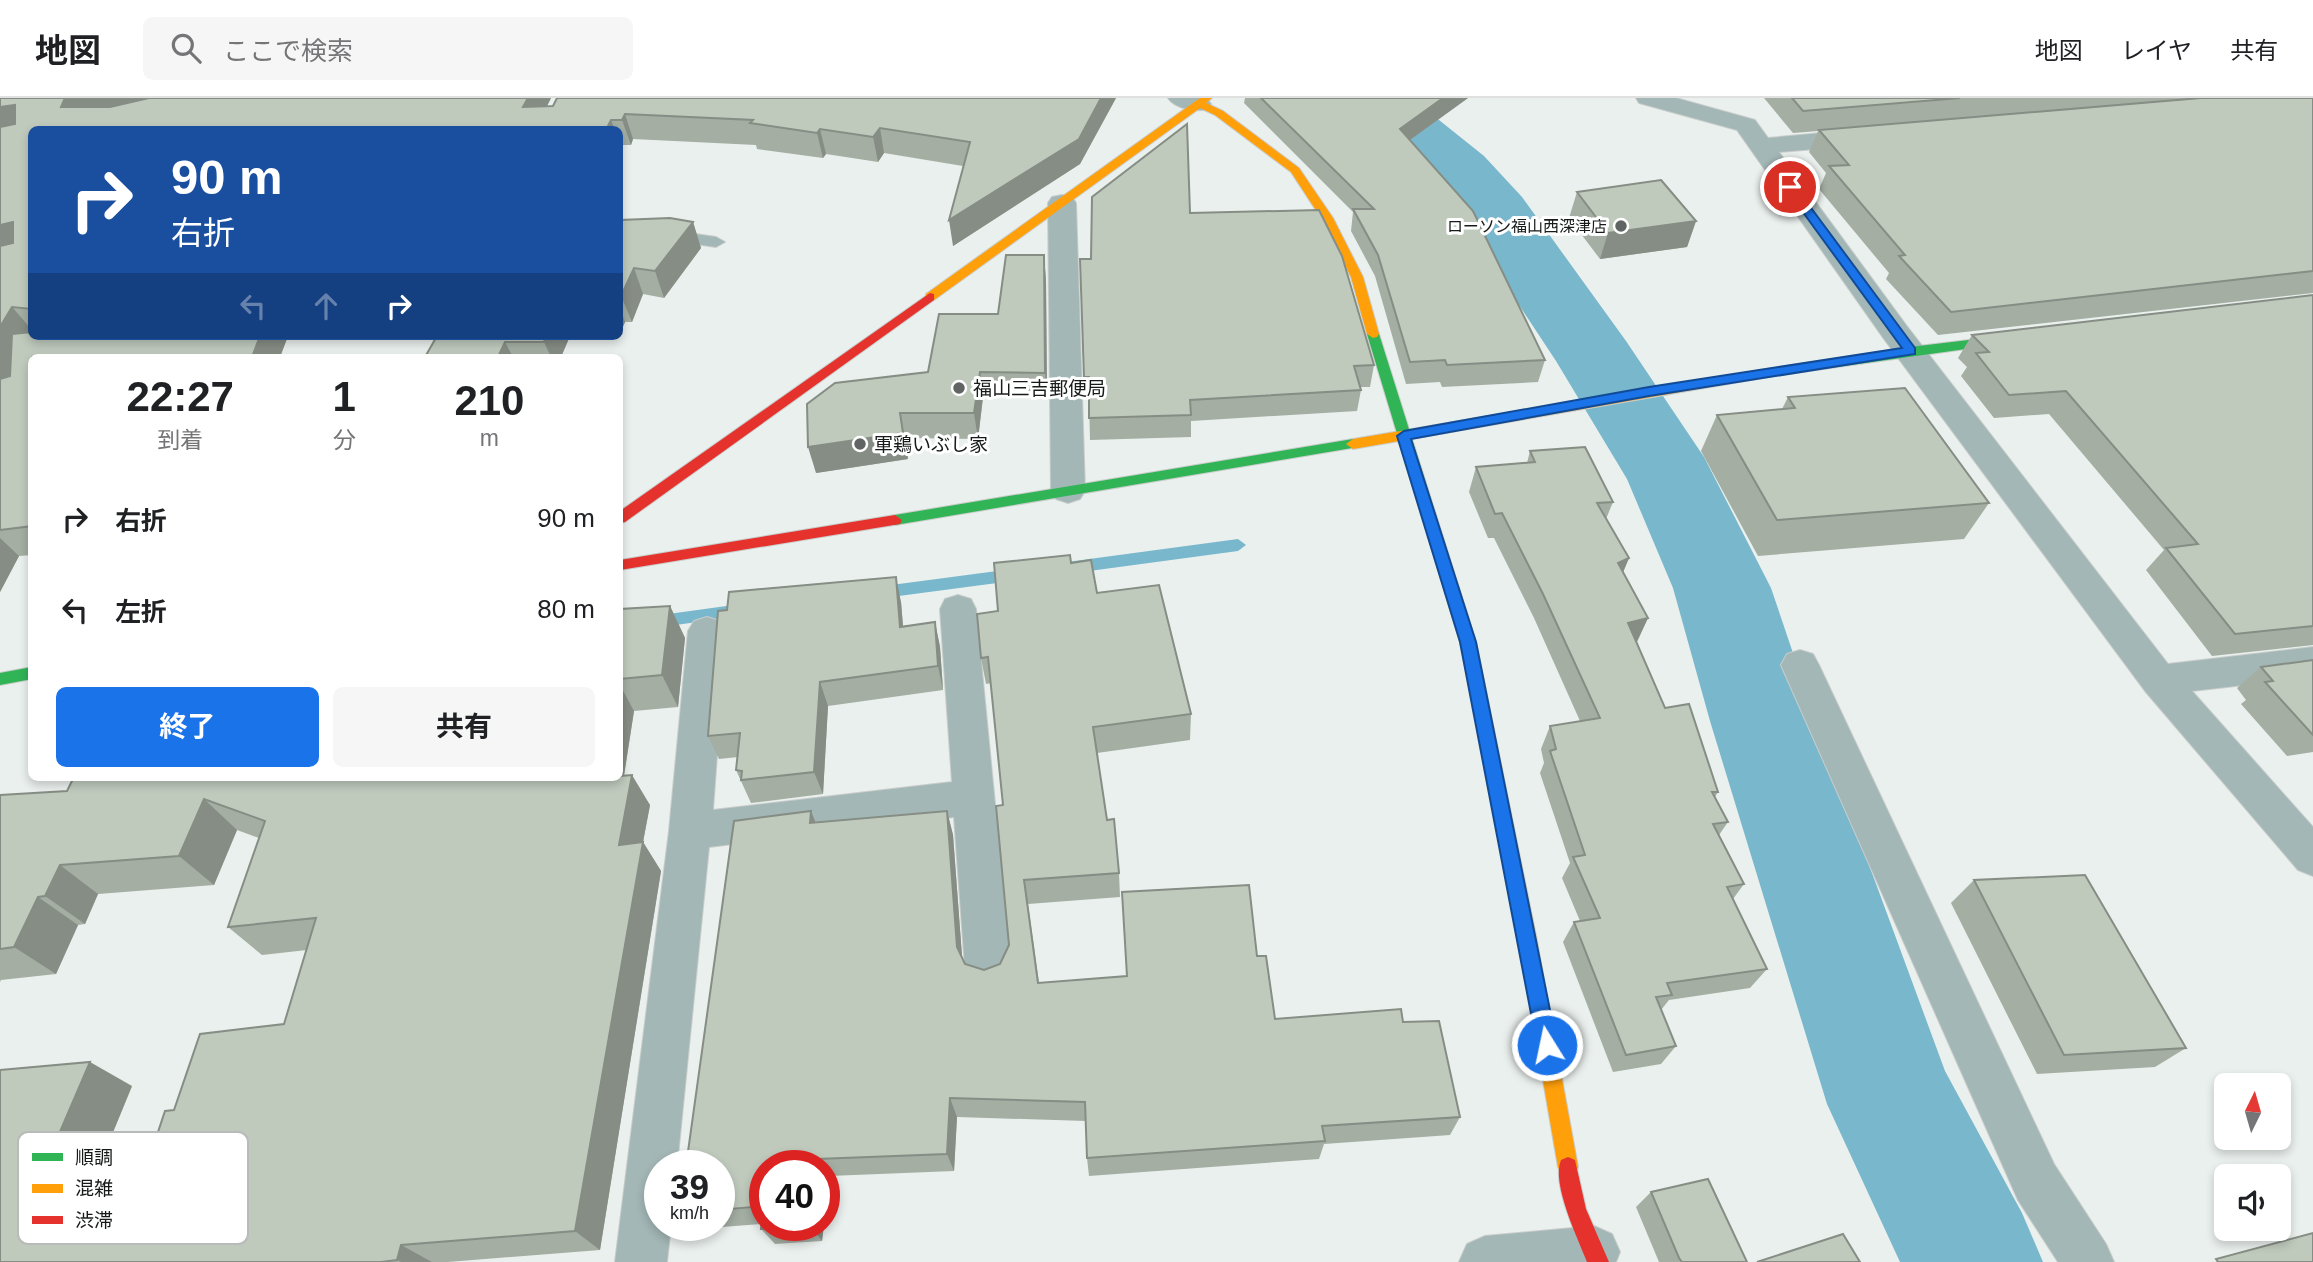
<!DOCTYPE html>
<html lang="ja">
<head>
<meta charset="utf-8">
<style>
  :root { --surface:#fff; --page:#f6f6f6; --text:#202124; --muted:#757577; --line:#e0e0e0; --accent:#1a73e8 }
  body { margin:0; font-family:Helvetica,"Noto Sans JP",sans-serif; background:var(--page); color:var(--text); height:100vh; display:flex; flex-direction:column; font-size:26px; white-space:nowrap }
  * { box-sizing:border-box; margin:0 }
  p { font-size:23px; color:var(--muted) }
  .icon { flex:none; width:38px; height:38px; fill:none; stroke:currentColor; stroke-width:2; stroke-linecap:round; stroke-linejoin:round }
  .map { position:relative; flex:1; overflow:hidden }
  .sheet { position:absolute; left:28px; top:256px; width:595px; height:427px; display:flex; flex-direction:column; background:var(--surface); border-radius:10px; box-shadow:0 4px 10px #0003 }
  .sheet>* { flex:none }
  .top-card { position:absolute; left:28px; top:28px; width:595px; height:214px; border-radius:10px; box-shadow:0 4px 10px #0003; background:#1a4fa0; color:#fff; overflow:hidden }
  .needle { width:46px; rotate:5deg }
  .buttons { position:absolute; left:2214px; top:975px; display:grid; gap:14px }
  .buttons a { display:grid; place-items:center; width:77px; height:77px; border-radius:10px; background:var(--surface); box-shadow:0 4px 10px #0003; font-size:35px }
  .speed { position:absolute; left:644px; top:1052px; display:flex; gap:14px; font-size:35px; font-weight:700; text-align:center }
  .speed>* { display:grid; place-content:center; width:91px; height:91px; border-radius:50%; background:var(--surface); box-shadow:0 4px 10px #0003; line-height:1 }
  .speed small { font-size:18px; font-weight:400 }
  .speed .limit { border:10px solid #d22; background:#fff; color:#111 }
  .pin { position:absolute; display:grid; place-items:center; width:60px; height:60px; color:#fff; margin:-30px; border:4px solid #fff; border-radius:50%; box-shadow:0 2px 7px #0007 }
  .me { position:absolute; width:77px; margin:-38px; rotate:350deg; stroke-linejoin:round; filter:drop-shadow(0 0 5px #0008) }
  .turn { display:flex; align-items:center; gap:24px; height:147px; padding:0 28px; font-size:32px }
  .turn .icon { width:91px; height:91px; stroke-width:2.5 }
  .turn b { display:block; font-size:49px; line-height:60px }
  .lanes { display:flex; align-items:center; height:66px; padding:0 28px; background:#0003; justify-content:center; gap:35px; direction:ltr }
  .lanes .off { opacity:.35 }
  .eta { display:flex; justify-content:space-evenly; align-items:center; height:119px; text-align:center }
  .eta b { font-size:42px; font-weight:700; line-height:49px }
  .primary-button { display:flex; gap:14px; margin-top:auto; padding:14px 28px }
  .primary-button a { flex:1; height:80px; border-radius:10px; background:var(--accent); color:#fff; font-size:28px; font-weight:700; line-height:80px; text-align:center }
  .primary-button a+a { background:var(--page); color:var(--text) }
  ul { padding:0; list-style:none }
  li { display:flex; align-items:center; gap:21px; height:91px; padding:0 28px }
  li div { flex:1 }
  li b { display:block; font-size:26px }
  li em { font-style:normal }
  header { display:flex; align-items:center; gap:42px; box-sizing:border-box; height:98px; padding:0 35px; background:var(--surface); border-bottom:2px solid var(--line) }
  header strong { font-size:33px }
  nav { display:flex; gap:38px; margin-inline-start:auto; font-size:24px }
  .search { width:490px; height:63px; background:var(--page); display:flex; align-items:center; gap:18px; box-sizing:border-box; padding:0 24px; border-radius:10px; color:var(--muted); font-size:26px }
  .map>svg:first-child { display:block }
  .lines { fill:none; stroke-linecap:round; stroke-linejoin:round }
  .stream { fill:#79b7cc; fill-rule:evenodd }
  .river { fill:#79b7cc; fill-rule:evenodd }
  .lane-casing { stroke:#c9cdcb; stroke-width:2 }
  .street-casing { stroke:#c9cdcb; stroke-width:2 }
  .fast-casing { stroke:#c9cdcb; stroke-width:2 }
  .slow-casing { stroke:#c9cdcb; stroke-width:2 }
  .jam-casing { stroke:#c9cdcb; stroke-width:2 }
  .lane { fill:#a3b7b6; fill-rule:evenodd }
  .street { fill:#a3b7b6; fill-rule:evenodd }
  .fast { fill:#30b455; fill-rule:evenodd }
  .slow { fill:#ff9f0a; fill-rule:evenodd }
  .jam { fill:#e5322d; fill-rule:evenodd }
  .wall { fill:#a4aea3 }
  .shaded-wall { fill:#868d84 }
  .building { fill:#bfcabd; stroke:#868d84; stroke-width:2 }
  .route { fill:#1a73e8; stroke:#114b97; stroke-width:2 }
  .poi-dot { fill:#606563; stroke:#fff; stroke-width:2.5 }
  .labels { text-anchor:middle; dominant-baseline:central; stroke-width:6; stroke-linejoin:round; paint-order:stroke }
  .far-poi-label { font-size:16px; fill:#161a18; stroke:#fff; text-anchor:end }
  .poi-label { font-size:19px; fill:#161a18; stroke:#fff; text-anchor:start }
  .key { fill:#fff; stroke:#b9baba; stroke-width:2 }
  .key-label { font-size:19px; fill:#161a18 }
</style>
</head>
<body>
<header>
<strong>地図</strong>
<div class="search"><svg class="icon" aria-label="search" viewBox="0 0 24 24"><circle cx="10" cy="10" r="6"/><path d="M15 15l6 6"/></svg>ここで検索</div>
<nav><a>地図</a><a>レイヤ</a><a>共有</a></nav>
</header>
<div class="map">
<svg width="2313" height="1164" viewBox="0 0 2313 1164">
  <rect width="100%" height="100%" fill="#eaf0ed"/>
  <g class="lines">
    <g class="stream">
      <path d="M1238 441 1246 447 1238 453 1067 476 1059 470 1067 464Z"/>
      <path d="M1019 470 1027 476 1019 482 876 501 868 495 876 489Z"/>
      <path d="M741 506 749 512 741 518 661 529 655 528 653 523 655 518 661 517Z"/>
    </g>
    <path class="river" d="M1327 0H1407L1429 14 1484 58 1522 99 1626 243 1704 359 1771 490 1816 623 1945 973 2022 1115 2043 1164H1900L1827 1006 1710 623 1673 490 1627 381 1556 263 1467 128 1434 88 1381 42 1336 14Z"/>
    <g class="lane-casing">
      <path id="lane" d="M620 125 716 139 725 144 716 149 620 135Z"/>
    </g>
    <g class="street-casing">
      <g id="street">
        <path d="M1168 0H1206L1211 6 1208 11C1196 14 1175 11 1168 0Z"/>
        <path d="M1636 0H1676L1755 22 1768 40 1866 31 1875 34 1879 39 1875 44 1866 47 1779 54 1906 227 2168 566 2313 549V579L2192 593 2313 729V778L2298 772 2145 593 1884 241 1737 32 1639 5Z"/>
        <path d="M1062 97 1072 99 1076 105 1085 393 1080 401 1068 405 1056 401 1051 393 1048 105 1052 99Z"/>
        <path d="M958 497 971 501 976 511 1011 870 1004 885 988 891 972 885 965 870 954 719 709 749 677 1068H660V1127H671L667 1164H615L669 733 688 533 694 523 707 519 720 523 726 533 713 712 952 684 940 511 945 501Z"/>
        <path d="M1800 552 1813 556 1819 567 2054 1066 2106 1146 2114 1164H2058L2018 1102 1781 567 1787 556Z"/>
        <path d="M1594 1128 1612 1136 1620 1154 1616 1164H1459L1467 1146 1485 1138Z"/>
      </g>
    </g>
    <g class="fast-casing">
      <g id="fast">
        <path d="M1373 232 1379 236 1476 544 1484 583 1482 587H1470L1468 583 1460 544 1367 236Z"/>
        <path d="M2019 236 2023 237V243L1780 277 1774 273 1780 269 1910 249Z"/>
        <path d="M1353 341 1358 343 1360 346 1358 349 895 427 888 422 895 417Z"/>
        <path d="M32 569V581L0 587V575Z"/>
      </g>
    </g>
    <g class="slow-casing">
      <g id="slow">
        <path d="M1200 0H1212L1206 5 1223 13 1299 70 1333 120 1363 179 1379 236 1377 239 1373 240 1367 236 1351 179 1321 120 1291 74 1215 17 1200 10 934 202H926V196Z"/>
        <path d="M1780 269 1785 270V276L1353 351 1346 346 1353 341Z"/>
        <path d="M1476 577 1482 579 1484 583 1536 838 1578 1069 1575 1076 1568 1079 1561 1076 1558 1069 1518 838 1468 583 1470 579Z"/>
      </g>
    </g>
    <g class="jam-casing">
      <g id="jam">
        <path d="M930 195 934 196V202L625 424 620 425V413Z"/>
        <path d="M895 417 902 422 900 426 620 472V462Z"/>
        <path d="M1568 1059 1575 1062 1586 1111 1609 1164H1587C1578 1141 1551 1085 1561 1062Z"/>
      </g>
    </g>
    <use href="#lane" class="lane"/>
    <use href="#street" class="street"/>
    <use href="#fast" class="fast"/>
    <use href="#slow" class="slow"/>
    <use href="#jam" class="jam"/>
  </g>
  <g class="wall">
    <path d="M0 0H551L547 8 1116 0 1080 66 953 148 963 68 884 55 878 64 826 56 823 60 757 51 756 47 633 41 631 47H620V48V32H32V238H288L280 259H32V457L19 458 0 494Z"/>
    <path d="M1245 0H1468L1410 42 1545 262 1538 284 1442 289 1440 284 1406 286 1375 178 1351 133 1353 114 1244 5Z"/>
    <path d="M1764 0H2313V195L1938 237 1886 181 1889 175 1819 91 1826 75 1809 54 1818 33 1793 35Z"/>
    <path d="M1577 94 1696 123 1687 149 1600 161 1569 120Z"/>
    <path d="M1190 115 1374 267 1370 289H1360L1361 292 1357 313 1191 323V339L1090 342 1089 301H1085L1084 279 1091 161Z"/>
    <path d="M620 122 693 124 701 150 664 200 643 196 632 224H625L621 233H620Z"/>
    <path d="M1044 157 1046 183 1047 300 983 299 978 341 905 340 908 361 816 375 928 274 998 216Z"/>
    <path d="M2313 197V547L2212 558 2146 472 2164 452 2049 316 1994 320 1961 278 1967 269 1958 260 1972 237Z"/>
    <path d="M437 238H570L561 259H425Z"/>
    <path d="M1788 299 1989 405 1964 441 1758 458 1701 353 1717 317 1782 311Z"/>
    <path d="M1530 353 1613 404 1606 421 1629 460 1623 474 1648 520 1636 544 1665 610 1718 694 1715 699 1728 724 1719 737 1744 786 1733 801 1767 871 1750 890 1669 902 1661 912 1676 948 1661 966 1613 974 1563 844 1574 824 1580 823 1562 780 1570 765 1540 675 1544 665 1541 651 1550 628 1580 623 1534 520 1494 440H1488L1469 394 1476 369 1527 365Z"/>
    <path d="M1071 465 1191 616 1190 642 1097 655 1107 722 1119 775 1120 799 1028 806 1039 885 1127 878 1257 858 1275 921 1403 924 1460 1019 1450 1037 1324 1046 1319 1061 1089 1078 1087 1060 1086 1023 957 1019 954 1073 829 1078 824 1124V1068H765V1127H824L822 1143 775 1146 761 1131V1126L696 1131 692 1127H719V1068L815 725 947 713 953 737 962 859 965 866 984 872 1000 866 1009 847 1003 707 991 585 986 586 981 560 998 513Z"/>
    <path d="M901 504 903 528 935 524 940 549 943 592 828 608 823 696 751 705 736 672 738 659 719 661 708 638Z"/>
    <path d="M670 508 685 540 678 609 634 613 624 677 650 707 643 744 661 773 600 1152 448 1164H0L132 988 105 1054 154 1046 174 1012 284 926 307 852 262 857 228 829 259 740 237 732 214 787 98 796 85 826 78 827 56 876 1 882 0 884V697L67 693 620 679V511Z"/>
    <path d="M2313 562V654L2287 658 2241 606 2246 602 2237 590 2261 569Z"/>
    <path d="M1974 782 2186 950 2155 969 2037 976 1951 805Z"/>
    <path d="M1651 1094 1747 1164H1659L1636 1109Z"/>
  </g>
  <g class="shaded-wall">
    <path d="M65 0H185L82 24 61 9Z"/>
    <path d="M528 0H551L535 32 523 9Z"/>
    <path d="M1101 0H1116L1080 66 953 148 949 122Z"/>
    <path d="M1443 0H1468L1396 52 1400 31Z"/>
    <path d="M15 7 33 32 0 37V9Z"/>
    <path d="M625 16 633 41 631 47 622 22Z"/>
    <path d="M611 22 615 32H606Z"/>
    <path d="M880 30 884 55 878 64 873 39Z"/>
    <path d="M820 31 826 56 823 60 817 35Z"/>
    <path d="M1696 123 1687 149 1600 161 1608 135Z"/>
    <path d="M13 124 32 147 0 158V127Z"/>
    <path d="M693 124 701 150 664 200 655 173Z"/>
    <path d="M1044 157 1046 183 1047 300 1045 275Z"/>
    <path d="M634 170 643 196 632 224 621 198Z"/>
    <path d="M12 209 32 232V238L0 295V229Z"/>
    <path d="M620 210 625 224 621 233 620 230Z"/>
    <path d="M260 238H288L280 259H252Z"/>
    <path d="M546 238H570L561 259H551L544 244Z"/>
    <path d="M505 244 513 259H498Z"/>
    <path d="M980 274 983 299 978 341 974 315Z"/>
    <path d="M900 315 905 340 908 361 816 375 808 349Z"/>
    <path d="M0 440 19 458 0 494Z"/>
    <path d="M1629 460 1619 484 1618 465Z"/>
    <path d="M896 479 901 504 905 553 900 529Z"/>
    <path d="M670 508 685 540 678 609 662 577Z"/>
    <path d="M1648 520 1637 544 1617 548 1628 525Z"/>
    <path d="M935 524 940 549 943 592 938 568Z"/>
    <path d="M820 584 828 608 823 696 814 674Z"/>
    <path d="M620 587 634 613 619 710 620 679Z"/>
    <path d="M632 677 650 707 643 744 661 773 600 1152 575 1133 619 747Z"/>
    <path d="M204 701 237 732 214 787 179 758Z"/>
    <path d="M811 713 821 738 810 725Z"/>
    <path d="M947 713 953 737 963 871 957 849Z"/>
    <path d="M60 767 98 796 85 826 45 798Z"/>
    <path d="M38 799 78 827 56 876 14 849Z"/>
    <path d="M90 964 132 988 92 1085 47 1064Z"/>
    <path d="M950 1000 957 1019 954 1073 947 1056Z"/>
    <path d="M824 1072 829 1078 824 1124Z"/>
    <path d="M810 1127H824L822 1143Z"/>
    <path d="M401 1147 432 1164H401L397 1162Z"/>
  </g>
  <g class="building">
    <path d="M0 0H65L61 9H110L149 0H528L523 9 553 8 557 0H1101L1079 41 949 122 970 44 880 30 873 39 820 31 817 35 750 25 753 22 625 16 622 22H611L606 32H32V211L12 209 0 229V148L13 145V124L0 127V29L15 26V7L0 9Z"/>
    <path d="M1261 0H1443L1400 31 1473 113 1545 262 1447 267 1445 262 1410 264 1378 157 1353 111H1374Z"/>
    <path d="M1792 0H1960L1803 13Z"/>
    <path d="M2201 0H2313V173L1951 214 1899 158 1905 157 1829 68 1849 67 1819 32Z"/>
    <path d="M1187 26 1190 115 1319 112 1342 158 1374 267 1354 268 1361 292 1190 302 1191 317 1089 320V279H1084L1080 161H1091L1092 99Z"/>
    <path d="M1661 82 1696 123 1608 135 1577 94Z"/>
    <path d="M670 120 693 124 655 173 634 170 621 198H620V122Z"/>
    <path d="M1006 157H1044L1045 275 980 274 974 315H900L903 335 808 349 807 306 835 285 928 274 939 216H998Z"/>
    <path d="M2313 197V528L2235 536 2166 450 2198 446 2066 293 2009 297 1976 255 1989 254 1972 237Z"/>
    <path d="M32 234V238H260L252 259H32V428L0 432V281L10 278 12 236Z"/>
    <path d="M437 238H546L544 244H505L498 259H425Z"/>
    <path d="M1905 290 1989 405 1777 422 1717 317 1795 310 1788 299Z"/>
    <path d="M1585 349 1613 404 1597 405 1629 460 1618 465 1648 520 1628 525 1665 610 1689 606 1718 694H1712L1728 724 1713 726 1744 786 1727 789 1767 871 1667 885 1672 897 1656 899 1676 948 1626 957 1574 824 1600 820 1573 759 1585 757 1550 653 1556 651 1550 628 1600 620 1543 496 1502 415 1495 416 1476 369 1535 364 1530 353Z"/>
    <path d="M1070 457 1071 465 1091 462 1097 495 1159 487 1191 616 1093 629 1107 722 1114 721 1119 775 1024 782 1038 885 1127 878 1122 794 1249 787 1257 858H1266L1275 921 1401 911 1403 924 1439 923 1460 1019 1322 1028 1325 1043 1087 1060 1085 1004 950 1000 947 1056 817 1061V1068H765V1127H809L761 1131 763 1108 719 1112V1068H686L734 723 811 713 810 725 947 713 957 849 965 866 984 872 1000 866 1009 847 996 708 1003 707 988 559 981 560 977 516 998 513 994 465Z"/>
    <path d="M896 479 900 529 935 524 938 568 820 584 814 674 741 682 742 673 736 672 740 635 708 638 718 513 727 512 729 494Z"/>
    <path d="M670 508 662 577 620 581V511Z"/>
    <path d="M2313 562V637L2265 584 2273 583 2261 569Z"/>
    <path d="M632 677 619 747 643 744 575 1133 401 1147 397 1162 381 1164H0V972L90 964 47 1064 154 1046 165 1013 174 1012 200 936 284 926 316 820 228 829 265 723 204 701 179 758 60 767 45 798 38 799 14 849 0 851V697L67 693 74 679H620V678Z"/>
    <path d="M2085 777 2186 950 2064 957 1974 782Z"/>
    <path d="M1708 1081 1747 1164H1682L1679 1160 1651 1094Z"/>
    <path d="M2313 1135V1164H2218L2216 1161Z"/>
    <path d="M1843 1136 1860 1164H1757Z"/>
  </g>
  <path class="route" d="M1786 87H1794L1915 250V256L1649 298 1411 341 1476 544 1557 947 1554 954 1547 956 1540 954 1537 947 1460 544 1397 338 1404 333 1649 289 1902 250 1786 91Z"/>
  <g class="poi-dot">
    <circle cx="1621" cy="128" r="7"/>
    <circle cx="959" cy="290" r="7"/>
    <circle cx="860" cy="346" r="7"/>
  </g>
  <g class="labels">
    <g class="far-poi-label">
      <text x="1607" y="128">ローソン福山西深津店</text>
    </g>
    <g class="poi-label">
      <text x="973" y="290">福山三吉郵便局</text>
      <text x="874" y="346">軍鶏いぶし家</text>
    </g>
  </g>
  <rect x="18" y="1034" width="230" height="112" rx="10" class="key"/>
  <rect x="32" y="1055" width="31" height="8" fill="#30b455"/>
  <rect x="32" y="1086" width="31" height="9" fill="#ff9f0a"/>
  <rect x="32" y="1118" width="31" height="8" fill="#e5322d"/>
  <g class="key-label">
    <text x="75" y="1066">順調</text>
    <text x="75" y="1097">混雑</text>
    <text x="75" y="1129">渋滞</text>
  </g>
</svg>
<div class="buttons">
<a><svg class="needle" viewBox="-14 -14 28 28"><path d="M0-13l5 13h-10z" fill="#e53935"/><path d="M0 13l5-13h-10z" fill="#757577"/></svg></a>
<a><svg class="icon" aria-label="sound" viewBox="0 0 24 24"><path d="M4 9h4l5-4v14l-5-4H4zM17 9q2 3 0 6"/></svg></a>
</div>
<div class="speed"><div>39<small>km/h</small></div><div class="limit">40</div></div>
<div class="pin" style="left:1790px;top:89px;background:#d93025"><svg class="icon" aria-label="arrive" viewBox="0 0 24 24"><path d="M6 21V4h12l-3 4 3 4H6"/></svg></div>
<svg class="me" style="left:1547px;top:947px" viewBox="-20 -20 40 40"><circle r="17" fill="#1a73e8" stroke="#fff" stroke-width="3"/><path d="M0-11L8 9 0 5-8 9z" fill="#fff"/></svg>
<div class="top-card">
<div class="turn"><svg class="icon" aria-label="right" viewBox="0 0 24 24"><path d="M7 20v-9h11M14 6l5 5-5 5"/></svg><div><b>90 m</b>右折</div></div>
<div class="lanes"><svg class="icon off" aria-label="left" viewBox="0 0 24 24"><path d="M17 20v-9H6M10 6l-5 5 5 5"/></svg><svg class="icon off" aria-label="ahead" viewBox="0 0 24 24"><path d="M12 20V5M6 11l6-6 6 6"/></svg><svg class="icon" aria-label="right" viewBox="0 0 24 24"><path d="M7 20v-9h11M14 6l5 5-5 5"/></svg></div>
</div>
<section class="sheet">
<div class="eta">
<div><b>22:27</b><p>到着</p></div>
<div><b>1</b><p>分</p></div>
<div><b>210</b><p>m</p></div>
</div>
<ul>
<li><svg class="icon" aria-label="right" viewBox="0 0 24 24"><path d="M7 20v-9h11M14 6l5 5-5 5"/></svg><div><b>右折</b></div><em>90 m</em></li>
<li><svg class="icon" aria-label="left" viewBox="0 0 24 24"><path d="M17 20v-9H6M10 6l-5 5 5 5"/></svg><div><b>左折</b></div><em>80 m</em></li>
</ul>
<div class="primary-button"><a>終了</a><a>共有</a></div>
</section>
</div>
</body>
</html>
